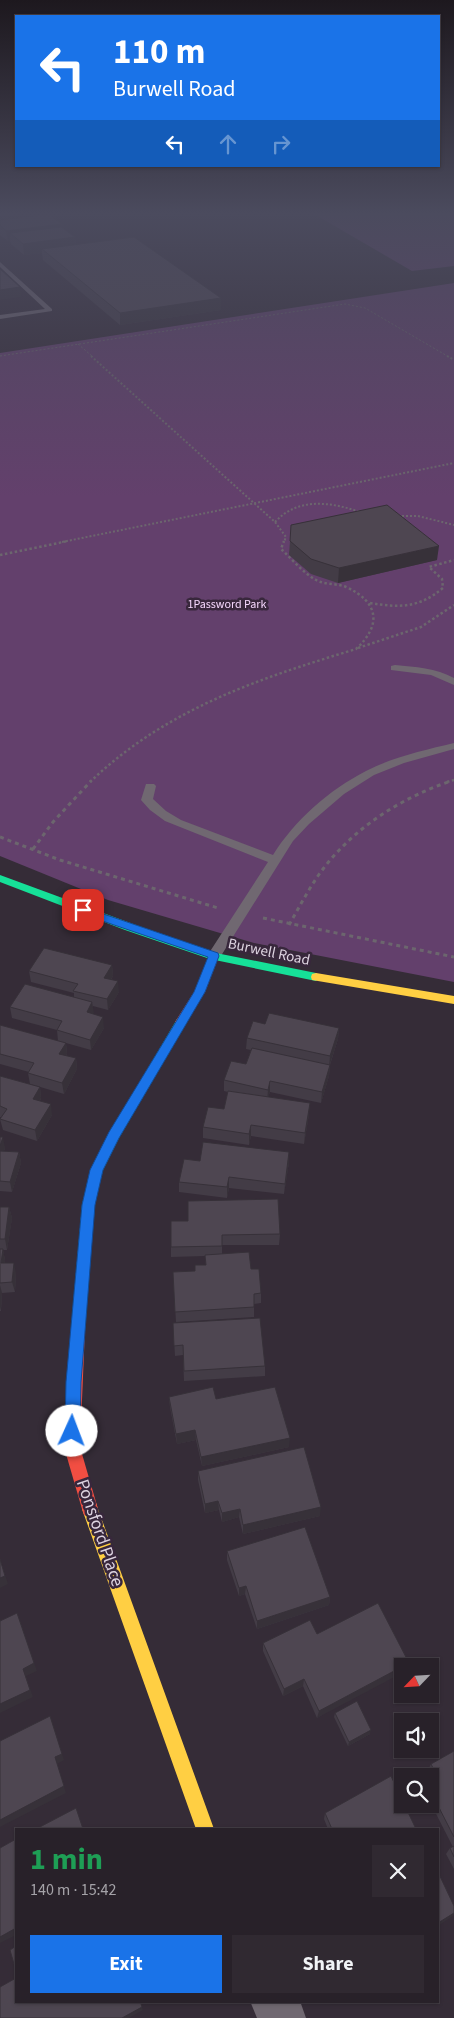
<!DOCTYPE html>
<html lang="en">
<head>
<meta charset="utf-8">
<style>
  :root { --surface:#282129; --page:#302931; --text:#f1f3f6; --muted:#a5a3a8; --line:#443e46; --accent:#1a73e8 }
  body { margin:0; font-family:"Source Sans 3",sans-serif; background:var(--page); color:var(--text); height:100vh; display:flex; flex-direction:column; font-size:19px; white-space:nowrap }
  * { box-sizing:border-box; margin:0 }
  p { font-size:16px; color:var(--muted) }
  .icon { flex:none; width:28px; height:28px; fill:none; stroke:currentColor; stroke-width:2; stroke-linecap:round; stroke-linejoin:round }
  .map { position:relative; flex:1; overflow:hidden }
  .drawer { position:absolute; left:15px; top:1828px; width:424px; height:175px; display:flex; flex-direction:column; background:var(--surface); border-radius:0px; box-shadow:0 1px 4px #0004,0 0 0 1px var(--line) }
  .drawer>* { flex:none }
  .banner { position:absolute; left:15px; top:15px; width:425px; height:152px; border-radius:0px; box-shadow:0 1px 4px #0004,0 0 0 1px var(--line); background:#1a73e8; color:#fff; overflow:hidden }
  .needle { width:32px; rotate:245deg }
  .fabs { position:absolute; left:394px; top:1658px; display:grid; gap:10px }
  .fabs a { display:grid; place-items:center; width:45px; height:45px; border-radius:0px; background:var(--surface); box-shadow:0 1px 4px #0004,0 0 0 1px var(--line); font-size:25px }
  .pin { position:absolute; display:grid; place-items:center; width:42px; height:42px; color:#fff; margin:-21px; border-radius:10px; box-shadow:0 2px 8px #0006 }
  .me { position:absolute; width:55px; margin:-28px; rotate:2deg; stroke-linejoin:round; filter:drop-shadow(0 0 4px #0008) }
  .turn { display:flex; align-items:center; gap:18px; height:105px; padding:0 15px; font-size:22px }
  .turn .icon { width:65px; height:65px; stroke-width:2.5 }
  .turn b { display:block; font-size:35px; line-height:42px }
  .lanes { display:flex; align-items:center; height:48px; padding:0 15px; background:#0003; justify-content:center; gap:25px; direction:ltr }
  .lanes .off { opacity:.35 }
  .round { display:grid; place-items:center; flex:none; width:52px; height:52px; border-radius:0px; background:var(--page) }
  .overview { display:flex; align-items:center; justify-content:space-between; height:85px; padding:0 15px }
  h1 { font-size:30px; font-weight:700; line-height:38px; color:#1e9e55 }
  .action { display:flex; gap:10px; margin-top:auto; padding:10px 15px }
  .action a { flex:1; height:58px; border-radius:0px; background:var(--accent); color:#fff; font-size:20px; font-weight:700; line-height:58px; text-align:center }
  .action a+a { background:var(--page); color:var(--text) }
  .map>svg:first-child { display:block }
  .green { fill:#63406c }
  .lines { fill:none; stroke-linecap:round; stroke-linejoin:round }
  .path-far3 { stroke:#6c666e; stroke-width:1; stroke-dasharray:2 2; stroke-linecap:butt }
  .path-far2 { stroke:#6c666e; stroke-width:2; stroke-dasharray:2 2; stroke-linecap:butt }
  .path-far1 { stroke:#6c666e; stroke-width:2.5; stroke-dasharray:2.5 2.5; stroke-linecap:butt }
  .path { stroke:#6c666e; stroke-width:3; stroke-dasharray:4 4; stroke-linecap:butt }
  .lane { fill:#706871; fill-rule:evenodd }
  .street { fill:#706871; fill-rule:evenodd }
  .fast { fill:#16e098; fill-rule:evenodd }
  .slow { fill:#ffcf43; fill-rule:evenodd }
  .jam { fill:#f24e42; fill-rule:evenodd }
  .wall { fill:#433c46 }
  .shaded-wall { fill:#373139 }
  .building { fill:#4e4651; stroke:#373139 }
  .route { fill:#1a73e8; stroke:#114b97 }
  .labels { text-anchor:middle; dominant-baseline:central; stroke-width:5; stroke-linejoin:round; paint-order:stroke }
  .far-park-label { font-size:12px; fill:#f5d6fc; stroke:#38273c }
  .street-label { font-size:15px; fill:#ddd3e0; stroke:#38273c }
  .near-street-label { font-size:18px; fill:#ddd3e0; stroke:#38273c }
</style>
</head>
<body>
<div class="map">
<svg width="454" height="2018" viewBox="0 0 454 2018">
  <rect width="100%" height="100%" fill="#352c37"/>
  <g class="green">
    <path d="M314 214H454V266L412 271Z"/>
    <path d="M454 283V982L254 943 108 900 0 856V353Z"/>
  </g>
  <g class="lines">
    <g class="path-far3">
      <path d="M78 344 93 357"/>
      <path d="M0 356 345 304 365 308 449 357"/>
    </g>
    <g class="path-far2">
      <path d="M91 356 275 522 286 537 284 542"/>
      <path d="M447 356 454 360"/>
      <path d="M398 516H418L454 525"/>
      <path d="M275 522C298 497 331 502 360 512"/>
      <path d="M62 542 454 463"/>
    </g>
    <g class="path-far1">
      <path d="M0 555 68 541"/>
      <path d="M370 603C400 608 419 608 443 588L442 579 429 567 454 560"/>
      <path d="M358 648 421 627 454 605"/>
      <path d="M90 782C166 709 258 679 356 649 382 625 379 602 346 587 336 583 325 585 316 580 302 572 292 559 281 549L284 541"/>
      <path d="M447 782 454 780"/>
    </g>
    <g class="path">
      <path d="M0 837 60 860 218 908"/>
      <path d="M33 849 53 822 91 781"/>
      <path d="M263 918 454 957"/>
      <path d="M289 925C300 906 310 886 323 869 355 827 401 798 451 781"/>
    </g>
    <g class="lane">
      <path d="M0 262 52 309V311L0 319V315L45 309 0 267Z"/>
      <path d="M395 665C415 667 436 668 454 678V685L431 675 391 670V666Z"/>
      <path d="M454 743V749L404 763 374 775 344 794 309 824 293 841 219 959H209L207 956 209 953 268 862 165 821 150 810 141 800 146 784H154L156 786 153 799 166 811 181 820 273 855C295 820 329 790 366 771 393 757 425 750 454 743Z"/>
    </g>
    <path class="street" d="M250 2001H300L306 2018H257Z"/>
    <g class="fast">
      <path d="M0 875 133 924 216 953 316 973 321 977 316 981 210 959 125 930 0 882Z"/>
      <path d="M181 1018 187 1022 119 1138 103 1170 94 1205 85 1329 83 1333 78 1335 73 1333 71 1329 82 1205 91 1170 110 1133 177 1019Z"/>
    </g>
    <g class="slow">
      <path d="M316 973 454 996V1004L312 980 311 977 312 974Z"/>
      <path d="M90 1501 96 1503 98 1509 214 1829H196L82 1509 84 1503Z"/>
    </g>
    <g class="jam">
      <path d="M214 952 219 956 205 992 185 1025H177L175 1022 194 992 209 956Z"/>
      <path d="M78 1323 83 1325 85 1329 80 1447 98 1509 96 1515 90 1517 84 1515 82 1509 64 1447 71 1329 73 1325Z"/>
    </g>
  </g>
  <g class="wall">
    <path d="M0 214H57V221L62 227 75 237 76 245 221 310 120 325 43 260 42 253 24 255 11 244 10 241H8L0 235Z"/>
    <path d="M290 541 437 560 338 583 311 574 289 555Z"/>
    <path d="M112 965 113 976 111 980 119 992 108 1010 93 1006V1014L104 1028 91 1050 66 1043 67 1054 66 1056 76 1058 77 1069 64 1094 30 1084 28 1073 29 1072 0 1064V1025L58 1041 57 1030 12 1018 10 1007 74 997V993L31 982 29 971Z"/>
    <path d="M265 1024 339 1028 338 1039 330 1065 329 1076 321 1103 270 1092 268 1097 309 1114 304 1144 251 1136 249 1145 203 1138V1127L224 1109 228 1092 224 1091V1080L246 1064 251 1050 246 1049 247 1038Z"/>
    <path d="M0 1076 40 1087 41 1098 40 1101 52 1115 37 1141 3 1130 0 1119 2 1117H0Z"/>
    <path d="M0 1137 5 1148 4 1151 19 1152 21 1163 12 1192 0 1191Z"/>
    <path d="M200 1161 289 1162 284 1194 229 1188 227 1198 179 1192V1182Z"/>
    <path d="M0 1207H9L12 1218 7 1250H3L5 1260V1263L16 1273 15 1292 2 1293 1 1311H0Z"/>
    <path d="M171 1221 280 1234 279 1245H222V1254L251 1269 261 1293V1303L254 1304V1317L176 1322 173 1272 195 1271 206 1265 205 1256 171 1257Z"/>
    <path d="M173 1323 265 1366V1376L184 1381 183 1355 175 1356Z"/>
    <path d="M169 1397 216 1399 289 1447 202 1466 196 1440 177 1444 170 1407Z"/>
    <path d="M198 1471 320 1516 243 1534 239 1517 222 1522 219 1510 205 1513 198 1480Z"/>
    <path d="M227 1551 330 1597 329 1605 257 1629 245 1594 239 1596 227 1560Z"/>
    <path d="M317 1634 409 1663 408 1666H402L317 1718 303 1686 283 1696 263 1651V1643Z"/>
    <path d="M335 1713 370 1734 348 1746 334 1717Z"/>
    <path d="M454 1751V1869L446 1854 450 1848 453 1847 430 1802V1780L433 1778 428 1770 431 1764Z"/>
    <path d="M325 1813 416 1829H328L324 1819Z"/>
  </g>
  <g class="shaded-wall">
    <path d="M25 214H57V221L0 225V217Z"/>
    <path d="M62 224V235L10 233V241H8L6 231Z"/>
    <path d="M75 237 76 248 42 249V253L24 255 23 244Z"/>
    <path d="M20 287 21 297 0 300V290Z"/>
    <path d="M221 298V310L120 325V313Z"/>
    <path d="M439 546 437 560 338 583 339 568Z"/>
    <path d="M112 965 113 976 105 989 104 978Z"/>
    <path d="M118 981 119 992 108 1010 107 999Z"/>
    <path d="M92 1002 94 1013 88 1023 87 1012Z"/>
    <path d="M103 1017 104 1028 91 1050 90 1040Z"/>
    <path d="M339 1028 338 1039 329 1067 330 1056Z"/>
    <path d="M66 1043 67 1054 60 1065 59 1054Z"/>
    <path d="M76 1058 77 1069 64 1094 62 1083Z"/>
    <path d="M330 1065 329 1076 321 1103 322 1092Z"/>
    <path d="M270 1081V1092L267 1101 268 1090Z"/>
    <path d="M40 1087 41 1098 35 1110 33 1099Z"/>
    <path d="M310 1103 309 1114 304 1144 305 1133Z"/>
    <path d="M51 1104 52 1115 37 1141 35 1130Z"/>
    <path d="M251 1125V1136L249 1145V1134Z"/>
    <path d="M3 1137 5 1148 1 1161 0 1157V1146Z"/>
    <path d="M19 1152 21 1163 12 1192 10 1182Z"/>
    <path d="M289 1152V1162L284 1194 285 1184Z"/>
    <path d="M229 1177V1188L227 1198V1187Z"/>
    <path d="M9 1207 12 1218 7 1250 5 1239Z"/>
    <path d="M3 1249 5 1260 4 1273 1 1263Z"/>
    <path d="M14 1263 16 1273 15 1292 12 1282Z"/>
    <path d="M0 1285 2 1293 1 1311 0 1307Z"/>
    <path d="M195 1430 196 1440 177 1444 176 1434Z"/>
    <path d="M290 1438 289 1447 202 1466 201 1457Z"/>
    <path d="M218 1501 219 1510 205 1513V1504Z"/>
    <path d="M321 1507 320 1516 243 1534V1525Z"/>
    <path d="M240 1509 239 1517 222 1522V1513Z"/>
    <path d="M0 1559 8 1584 0 1588Z"/>
    <path d="M246 1586 245 1594 239 1596V1588Z"/>
    <path d="M330 1597 329 1605 257 1629V1621Z"/>
    <path d="M17 1613 37 1671 26 1676 33 1697 0 1713V1704L23 1669Z"/>
    <path d="M402 1667V1673L317 1718 319 1711Z"/>
    <path d="M304 1679 303 1686 283 1696 284 1689Z"/>
    <path d="M50 1716 64 1760 57 1764 66 1793 0 1827V1820L55 1757Z"/>
    <path d="M371 1730 370 1734 348 1746 349 1742Z"/>
    <path d="M454 1913 453 1916 438 1926V1923Z"/>
    <path d="M16 1928V1935L0 1943V1937Z"/>
    <path d="M140 2001 143 2010 129 2018H122Z"/>
  </g>
  <g class="building">
    <path d="M0 214H25L0 217Z"/>
    <path d="M49 214 62 224 6 231 0 225V220Z"/>
    <path d="M61 227 75 237 23 244 10 233Z"/>
    <path d="M134 237 221 298 120 313 42 249Z"/>
    <path d="M0 269 20 287 0 290Z"/>
    <path d="M387 505 439 546 339 568 311 559 290 541 291 525Z"/>
    <path d="M44 948 112 965 104 978 118 981 107 999 73 991 78 984 29 971Z"/>
    <path d="M25 984 92 1002 87 1012 103 1017 90 1040 57 1030 62 1021 10 1007Z"/>
    <path d="M269 1013 339 1028 330 1056 247 1038 253 1021 265 1024Z"/>
    <path d="M0 1025 66 1043 59 1054 76 1058 62 1083 28 1073 34 1063 0 1054Z"/>
    <path d="M252 1048 330 1065 322 1092 270 1081 268 1090 224 1080 231 1061 246 1064Z"/>
    <path d="M0 1076 40 1087 33 1099 51 1104 35 1130 0 1119 7 1109 0 1106Z"/>
    <path d="M228 1091 310 1103 305 1133 251 1125 249 1134 203 1127 208 1107 224 1109Z"/>
    <path d="M0 1137H3L0 1146Z"/>
    <path d="M203 1142 289 1152 285 1184 229 1177 227 1187 179 1182 184 1159 200 1161Z"/>
    <path d="M0 1151 19 1152 10 1182 0 1181Z"/>
    <path d="M278 1199 280 1234 222 1235V1246L171 1247V1221H188V1201Z"/>
    <path d="M0 1207H9L5 1239H0Z"/>
    <path d="M0 1249H3L1 1263H14L12 1282 0 1283Z"/>
    <path d="M249 1252 251 1269H259L261 1293 254 1294V1307L175 1312 173 1272 195 1271V1265H206L205 1255Z"/>
    <path d="M260 1318 265 1366 184 1371 183 1345 174 1346 173 1323Z"/>
    <path d="M213 1387 216 1399 275 1387 290 1438 201 1457 195 1430 176 1434 169 1397Z"/>
    <path d="M304 1447 321 1507 243 1525 240 1509 222 1513 218 1501 205 1504 198 1471Z"/>
    <path d="M305 1527 330 1597 257 1621 246 1586 239 1588 227 1551Z"/>
    <path d="M0 1559 5 1576 0 1578Z"/>
    <path d="M378 1603 409 1663 319 1711 304 1679 284 1689 263 1643 310 1620 317 1634Z"/>
    <path d="M17 1613 34 1663 23 1669 30 1690 0 1704V1621Z"/>
    <path d="M357 1701 371 1730 349 1742 335 1713Z"/>
    <path d="M50 1716 62 1754 55 1757 64 1786 0 1820V1741Z"/>
    <path d="M454 1751V1837L430 1790V1780L437 1776 431 1764Z"/>
    <path d="M391 1776 402 1800V1804H404L416 1829H332L325 1813Z"/>
    <path d="M76 1808 83 1829H36Z"/>
    <path d="M16 1839V1928L0 1937V1848Z"/>
    <path d="M454 1846V1857L450 1848Z"/>
    <path d="M438 1872 454 1906V1913L438 1923Z"/>
    <path d="M16 1946V1971L10 1950Z"/>
    <path d="M16 1978V2001H140L142 2007 122 2018H0V1987Z"/>
  </g>
  <linearGradient id="sky" x2="0" y2="1"><stop stop-color="#1d181e"/><stop offset="0.43" stop-color="#4b4b5e"/><stop offset="1" stop-color="#4b4b5e" stop-opacity="0"/></linearGradient>
  <rect width="454" height="496" fill="url(#sky)"/>
  <path class="route" d="M83 907 218 953 219 956 205 992 119 1138 103 1170 95 1205 81 1382 80 1431 78 1436 72 1438 67 1436 65 1431 66 1382 82 1205 90 1170 109 1132 194 992 208 957 79 913 78 910 79 908Z"/>
  <g class="labels">
    <g class="far-park-label">
      <text x="227" y="604">1Password Park</text>
    </g>
    <g class="street-label">
      <text transform="translate(269 952) rotate(12)">Burwell Road</text>
    </g>
    <g class="near-street-label">
      <text transform="translate(100 1533) rotate(71)">Ponsford Place</text>
    </g>
  </g>
</svg>
<div class="fabs">
<a><svg class="needle" viewBox="-14 -14 28 28"><path d="M0-13l5 13h-10z" fill="#e53935"/><path d="M0 13l5-13h-10z" fill="#a5a3a8"/></svg></a>
<a><svg class="icon" aria-label="sound" viewBox="0 0 24 24"><path d="M4 9h4l5-4v14l-5-4H4zM17 9q2 3 0 6"/></svg></a>
<a><svg class="icon" aria-label="search" viewBox="0 0 24 24"><circle cx="10" cy="10" r="6"/><path d="M15 15l6 6"/></svg></a>
</div>
<div class="pin" style="left:83px;top:910px;background:#d93025"><svg class="icon" aria-label="arrive" viewBox="0 0 24 24"><path d="M6 21V4h12l-3 4 3 4H6"/></svg></div>
<svg class="me" style="left:72px;top:1431px" viewBox="-20 -20 40 40"><circle r="19" fill="#fff"/><path d="M0-13L10 11 0 6-10 11z" fill="#1a73e8"/></svg>
<div class="banner">
<div class="turn"><svg class="icon" aria-label="left" viewBox="0 0 24 24"><path d="M17 20v-9H6M10 6l-5 5 5 5"/></svg><div><b>110 m</b>Burwell Road</div></div>
<div class="lanes"><svg class="icon" aria-label="left" viewBox="0 0 24 24"><path d="M17 20v-9H6M10 6l-5 5 5 5"/></svg><svg class="icon off" aria-label="ahead" viewBox="0 0 24 24"><path d="M12 20V5M6 11l6-6 6 6"/></svg><svg class="icon off" aria-label="right" viewBox="0 0 24 24"><path d="M7 20v-9h11M14 6l5 5-5 5"/></svg></div>
</div>
<section class="drawer">
<div class="overview"><div><h1>1 min</h1><p>140 m · 15:42</p></div><a class="round"><svg class="icon" aria-label="close" viewBox="0 0 24 24"><path d="M6 6l12 12M18 6L6 18"/></svg></a></div>
<div class="action"><a>Exit</a><a>Share</a></div>
</section>
</div>
</body>
</html>
